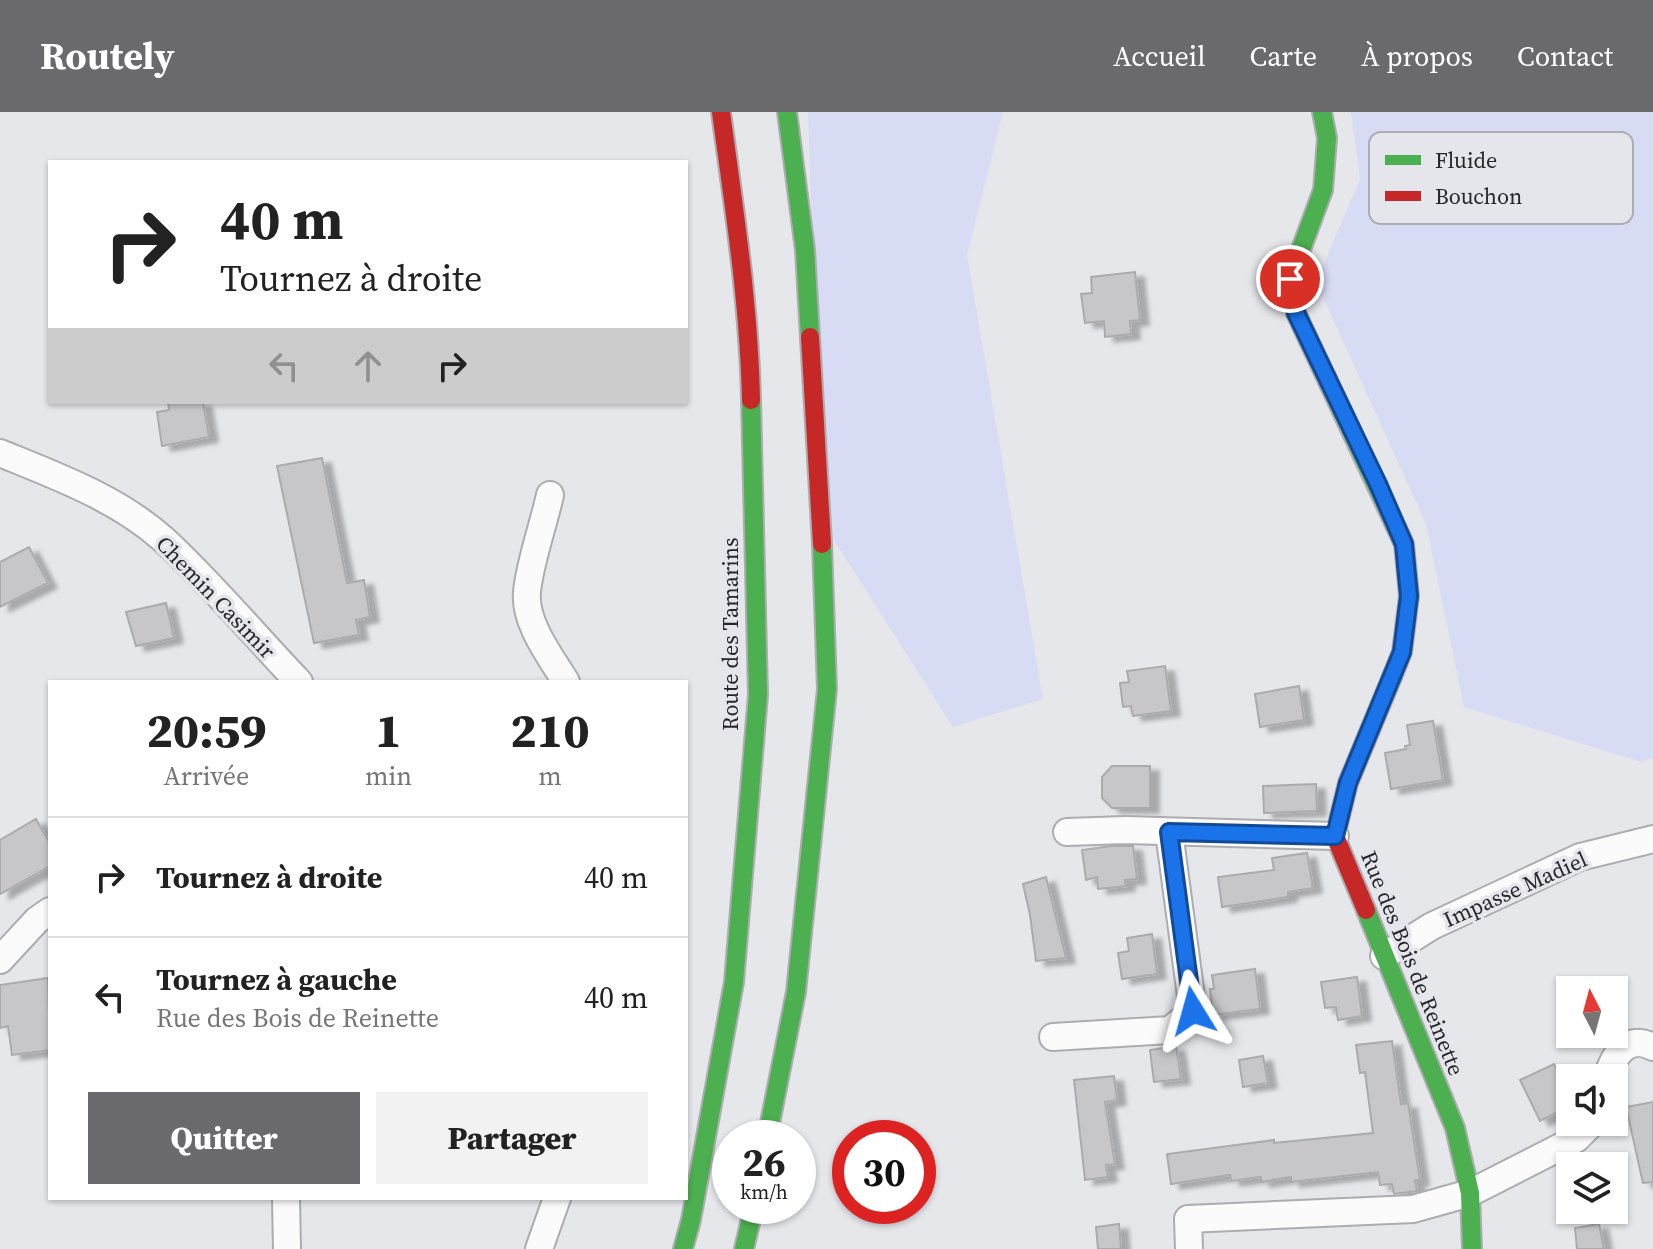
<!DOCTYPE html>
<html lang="fr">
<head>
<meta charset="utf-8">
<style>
  :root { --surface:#fff; --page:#f2f2f2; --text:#222; --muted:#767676; --line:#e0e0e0; --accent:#6a6a6d }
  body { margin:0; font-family:"Source Serif 4",serif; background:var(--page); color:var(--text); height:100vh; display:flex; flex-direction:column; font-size:30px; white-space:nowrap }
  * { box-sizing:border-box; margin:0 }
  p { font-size:26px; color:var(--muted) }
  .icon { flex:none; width:44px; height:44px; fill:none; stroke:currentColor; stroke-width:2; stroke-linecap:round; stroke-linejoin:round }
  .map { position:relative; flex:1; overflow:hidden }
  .panel { position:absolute; left:48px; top:568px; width:640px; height:520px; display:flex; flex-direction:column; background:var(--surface); border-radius:0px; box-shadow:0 2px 6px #0004 }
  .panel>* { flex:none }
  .hud { position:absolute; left:48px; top:48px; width:640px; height:244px; border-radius:0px; box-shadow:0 2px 6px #0004; background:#fff; color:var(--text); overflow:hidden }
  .needle { width:52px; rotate:354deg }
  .fabs { position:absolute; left:1556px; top:864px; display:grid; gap:16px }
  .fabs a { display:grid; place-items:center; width:72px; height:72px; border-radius:0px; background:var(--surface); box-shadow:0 2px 6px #0004; font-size:40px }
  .speed { position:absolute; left:712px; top:1008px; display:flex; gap:16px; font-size:40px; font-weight:700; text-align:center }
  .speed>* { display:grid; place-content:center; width:104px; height:104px; border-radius:50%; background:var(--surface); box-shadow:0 2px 6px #0004; line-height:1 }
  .speed small { font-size:20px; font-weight:400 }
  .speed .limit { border:12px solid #d22; background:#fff; color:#111 }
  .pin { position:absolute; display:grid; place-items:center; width:68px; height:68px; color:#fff; margin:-34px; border:4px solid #fff; border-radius:50%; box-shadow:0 2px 8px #0007 }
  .me { position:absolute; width:88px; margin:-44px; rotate:352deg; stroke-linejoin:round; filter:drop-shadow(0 0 6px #0008) }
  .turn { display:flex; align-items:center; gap:28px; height:168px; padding:0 40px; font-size:36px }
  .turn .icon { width:104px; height:104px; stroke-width:2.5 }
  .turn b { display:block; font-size:56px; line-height:68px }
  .lanes { display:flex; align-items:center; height:76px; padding:0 40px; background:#0003; justify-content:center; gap:40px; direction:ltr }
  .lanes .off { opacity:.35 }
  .eta { display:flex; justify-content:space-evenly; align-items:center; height:136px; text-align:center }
  .eta b { font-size:48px; font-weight:800; line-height:56px }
  .action { display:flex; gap:16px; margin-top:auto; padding:16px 40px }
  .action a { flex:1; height:92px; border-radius:0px; background:var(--accent); color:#fff; font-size:32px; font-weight:800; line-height:92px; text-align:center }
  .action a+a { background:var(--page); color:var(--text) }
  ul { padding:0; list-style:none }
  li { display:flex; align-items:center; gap:24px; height:120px; padding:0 40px; border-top:2px solid var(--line) }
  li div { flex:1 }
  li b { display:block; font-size:30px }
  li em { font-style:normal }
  header { display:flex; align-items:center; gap:48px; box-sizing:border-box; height:112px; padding:0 40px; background:var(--accent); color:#fff }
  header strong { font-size:38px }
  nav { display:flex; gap:44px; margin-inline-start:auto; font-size:28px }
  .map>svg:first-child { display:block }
  .green { fill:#d8dbf4 }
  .building { fill:#c7c7ca; stroke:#ababae; stroke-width:2; filter:url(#shadow) }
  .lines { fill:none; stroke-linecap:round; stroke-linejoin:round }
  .street-casing { stroke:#adadb0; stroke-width:30 }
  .fast-casing { stroke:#adadb0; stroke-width:22 }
  .jam-casing { stroke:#adadb0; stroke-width:22 }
  .street { stroke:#fbfbfc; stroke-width:26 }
  .fast { stroke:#4caf50; stroke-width:18 }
  .jam { stroke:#c62828; stroke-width:18 }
  .route-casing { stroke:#114b97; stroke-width:20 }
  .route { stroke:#1a73e8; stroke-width:14 }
  .labels { text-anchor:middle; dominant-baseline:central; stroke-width:7; stroke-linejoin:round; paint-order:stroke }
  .street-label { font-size:22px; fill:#272729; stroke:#e5e6ec }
  .key { fill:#e5e6ec; stroke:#acadb2; stroke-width:2 }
  .key-label { font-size:22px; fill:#272729 }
</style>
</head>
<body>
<header>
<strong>Routely</strong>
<nav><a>Accueil</a><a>Carte</a><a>À propos</a><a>Contact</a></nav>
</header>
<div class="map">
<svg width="1653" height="1137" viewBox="0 0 1653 1137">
  <defs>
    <filter id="shadow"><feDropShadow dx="9" dy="5" stdDeviation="2" flood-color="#0004"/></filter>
  </defs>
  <rect width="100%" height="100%" fill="#e6e7eb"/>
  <g class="green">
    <path d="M808 0H1003L967 143 1043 587 953 615 821 408Z"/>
    <path d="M1351 0H1653V646L1641 650 1464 595 1426 412 1316 170 1360 67Z"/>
  </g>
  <g class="building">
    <path d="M1135 160 1140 208 1130 209 1131 222 1105 225 1104 209 1085 211 1081 182 1092 181 1091 165Z"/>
    <path d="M168 290H203L209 325 162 334 157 300 169 298Z"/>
    <path d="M322 346 347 471 364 468 370 505 356 508 359 523 314 531 277 354Z"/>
    <path d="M29 435 48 471 0 495V450Z"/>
    <path d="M166 491 174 526 136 534 126 500Z"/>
    <path d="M1165 554 1171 599 1133 604 1131 594 1123 595 1120 571 1129 570 1127 559Z"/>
    <path d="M1299 574 1304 608 1260 615 1255 582Z"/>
    <path d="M1433 609 1443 668 1391 677 1385 641 1406 637 1405 634 1410 633 1407 613Z"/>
    <path d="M1112 654H1150V696H1112L1102 686V665Z"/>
    <path d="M1316 672 1317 699 1264 701 1263 674Z"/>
    <path d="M36 707 50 732V754L0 782V728Z"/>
    <path d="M1111 734H1133L1137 767 1125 768 1126 774 1098 777 1097 765 1086 768 1082 738Z"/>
    <path d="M1307 741 1313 776 1288 780V785L1222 795 1218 765 1274 758 1272 746Z"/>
    <path d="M1046 765 1066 846 1036 849 1030 803 1023 772Z"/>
    <path d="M1152 822 1157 862 1122 867 1118 841 1129 839 1127 826Z"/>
    <path d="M1255 857 1260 897 1213 903 1210 877H1214L1212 863Z"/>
    <path d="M1357 865 1362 904 1338 908 1336 895 1325 896 1321 870Z"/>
    <path d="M48 866 50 938 12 943 8 914 0 916V873Z"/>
    <path d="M1392 929 1401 992 1408 991 1420 1068H1415L1417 1079 1394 1082 1392 1072 1380 1073 1378 1060 1291 1070V1065L1261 1070V1065L1231 1069 1230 1063 1171 1072 1167 1042 1274 1028V1031L1373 1021 1365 960 1360 961 1356 933Z"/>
    <path d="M1176 934 1181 967 1154 970 1150 938Z"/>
    <path d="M1263 944 1268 971 1243 975 1239 948Z"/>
    <path d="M1554 952 1570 985V994L1540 1009 1520 968Z"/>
    <path d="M1114 964 1117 988 1105 990 1115 1052 1106 1053 1108 1065 1085 1068 1074 968Z"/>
    <path d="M1653 990V1070L1643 1071 1626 995Z"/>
    <path d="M1119 1112 1121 1137H1098L1096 1115Z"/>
    <path d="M1599 1112 1604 1137H1577L1575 1116Z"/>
  </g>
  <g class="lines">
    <g class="street-casing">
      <g id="street">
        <path d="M0 341C56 364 117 386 163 427 211 471 254 523 299 570"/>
        <path d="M550 383C544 411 529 453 527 480 524 511 551 545 566 570"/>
        <path d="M1067 720 1125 718 1335 724"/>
        <path d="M1384 844 1432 814 1580 745 1653 727"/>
        <path d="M0 848 37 808 50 799"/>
        <path d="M1053 925 1170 918 1193 899 1169 720"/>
        <path d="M1607 966C1613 944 1627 921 1653 935"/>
        <path d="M286 1086 287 1137"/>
        <path d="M539 1137 557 1086"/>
        <path d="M1189 1137 1188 1107 1413 1097 1470 1081 1576 1027 1593 1010"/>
      </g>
    </g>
    <g class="fast-casing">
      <g id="fast">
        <path d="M787 0 805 138 810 225"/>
        <path d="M1322 0 1327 26 1323 78 1290 167 1296 201 1404 432 1409 484 1402 540 1392 565"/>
        <path d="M1366 798 1455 1016 1470 1081 1472 1137"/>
        <path d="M767 1026 796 880 827 577 822 432"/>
        <path d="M683 1137 691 1108 734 870 758 583 751 288"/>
        <path d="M744 1137 754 1094"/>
      </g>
    </g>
    <g class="jam-casing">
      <g id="jam">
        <path d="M721 0C734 96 749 191 751 288"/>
        <path d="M810 225 822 432"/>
        <path d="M1366 798 1335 724 1348 671 1392 565"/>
      </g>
    </g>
    <use href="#street" class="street"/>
    <use href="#fast" class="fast"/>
    <use href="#jam" class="jam"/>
  </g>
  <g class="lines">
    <g class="route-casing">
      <path id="route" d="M1193 899 1169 720 1335 724 1348 671 1402 540 1409 484 1404 432 1378 372 1296 201 1290 167"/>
    </g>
    <use href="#route" class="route"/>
  </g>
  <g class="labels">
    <g class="street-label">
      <text transform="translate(216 485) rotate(46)">Chemin Casimir</text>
      <text transform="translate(730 522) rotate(-90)">Route des Tamarins</text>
      <text transform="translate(1515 777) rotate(-24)">Impasse Madiel</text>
      <text transform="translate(1413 851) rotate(68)">Rue des Bois de Reinette</text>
    </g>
  </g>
  <rect x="1369" y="20" width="264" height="92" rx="12" class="key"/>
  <rect x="1385" y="43" width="36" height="10" fill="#4caf50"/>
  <rect x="1385" y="79" width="36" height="10" fill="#c62828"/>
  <g class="key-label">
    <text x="1435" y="56">Fluide</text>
    <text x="1435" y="92">Bouchon</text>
  </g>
</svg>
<div class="fabs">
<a><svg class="needle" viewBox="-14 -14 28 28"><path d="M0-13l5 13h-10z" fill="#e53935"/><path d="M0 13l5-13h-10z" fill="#767676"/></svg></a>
<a><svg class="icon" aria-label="sound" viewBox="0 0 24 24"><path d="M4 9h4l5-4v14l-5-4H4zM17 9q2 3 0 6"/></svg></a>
<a><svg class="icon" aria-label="layers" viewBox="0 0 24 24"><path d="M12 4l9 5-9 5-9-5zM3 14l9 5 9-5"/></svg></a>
</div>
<div class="speed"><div>26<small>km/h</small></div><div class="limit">30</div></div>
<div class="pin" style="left:1290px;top:167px;background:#d93025"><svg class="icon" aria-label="arrive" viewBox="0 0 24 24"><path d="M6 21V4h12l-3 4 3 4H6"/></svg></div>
<svg class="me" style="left:1193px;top:899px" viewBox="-20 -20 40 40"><path d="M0-17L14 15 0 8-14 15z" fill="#1a73e8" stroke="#fff" stroke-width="4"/></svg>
<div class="hud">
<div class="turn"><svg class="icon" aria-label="right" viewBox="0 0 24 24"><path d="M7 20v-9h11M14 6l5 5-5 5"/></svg><div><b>40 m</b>Tournez à droite</div></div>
<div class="lanes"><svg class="icon off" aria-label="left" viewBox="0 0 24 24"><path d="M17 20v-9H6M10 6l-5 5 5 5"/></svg><svg class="icon off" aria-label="ahead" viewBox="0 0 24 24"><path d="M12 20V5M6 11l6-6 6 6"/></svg><svg class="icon" aria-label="right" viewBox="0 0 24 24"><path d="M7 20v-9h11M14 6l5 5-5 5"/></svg></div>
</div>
<section class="panel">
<div class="eta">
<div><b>20:59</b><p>Arrivée</p></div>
<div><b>1</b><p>min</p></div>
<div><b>210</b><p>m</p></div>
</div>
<ul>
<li><svg class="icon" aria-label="right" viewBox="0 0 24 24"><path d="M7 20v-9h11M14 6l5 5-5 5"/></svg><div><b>Tournez à droite</b></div><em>40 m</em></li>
<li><svg class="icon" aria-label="left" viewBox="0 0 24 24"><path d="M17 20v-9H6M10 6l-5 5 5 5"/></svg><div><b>Tournez à gauche</b><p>Rue des Bois de Reinette</p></div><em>40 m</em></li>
</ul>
<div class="action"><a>Quitter</a><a>Partager</a></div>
</section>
</div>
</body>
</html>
